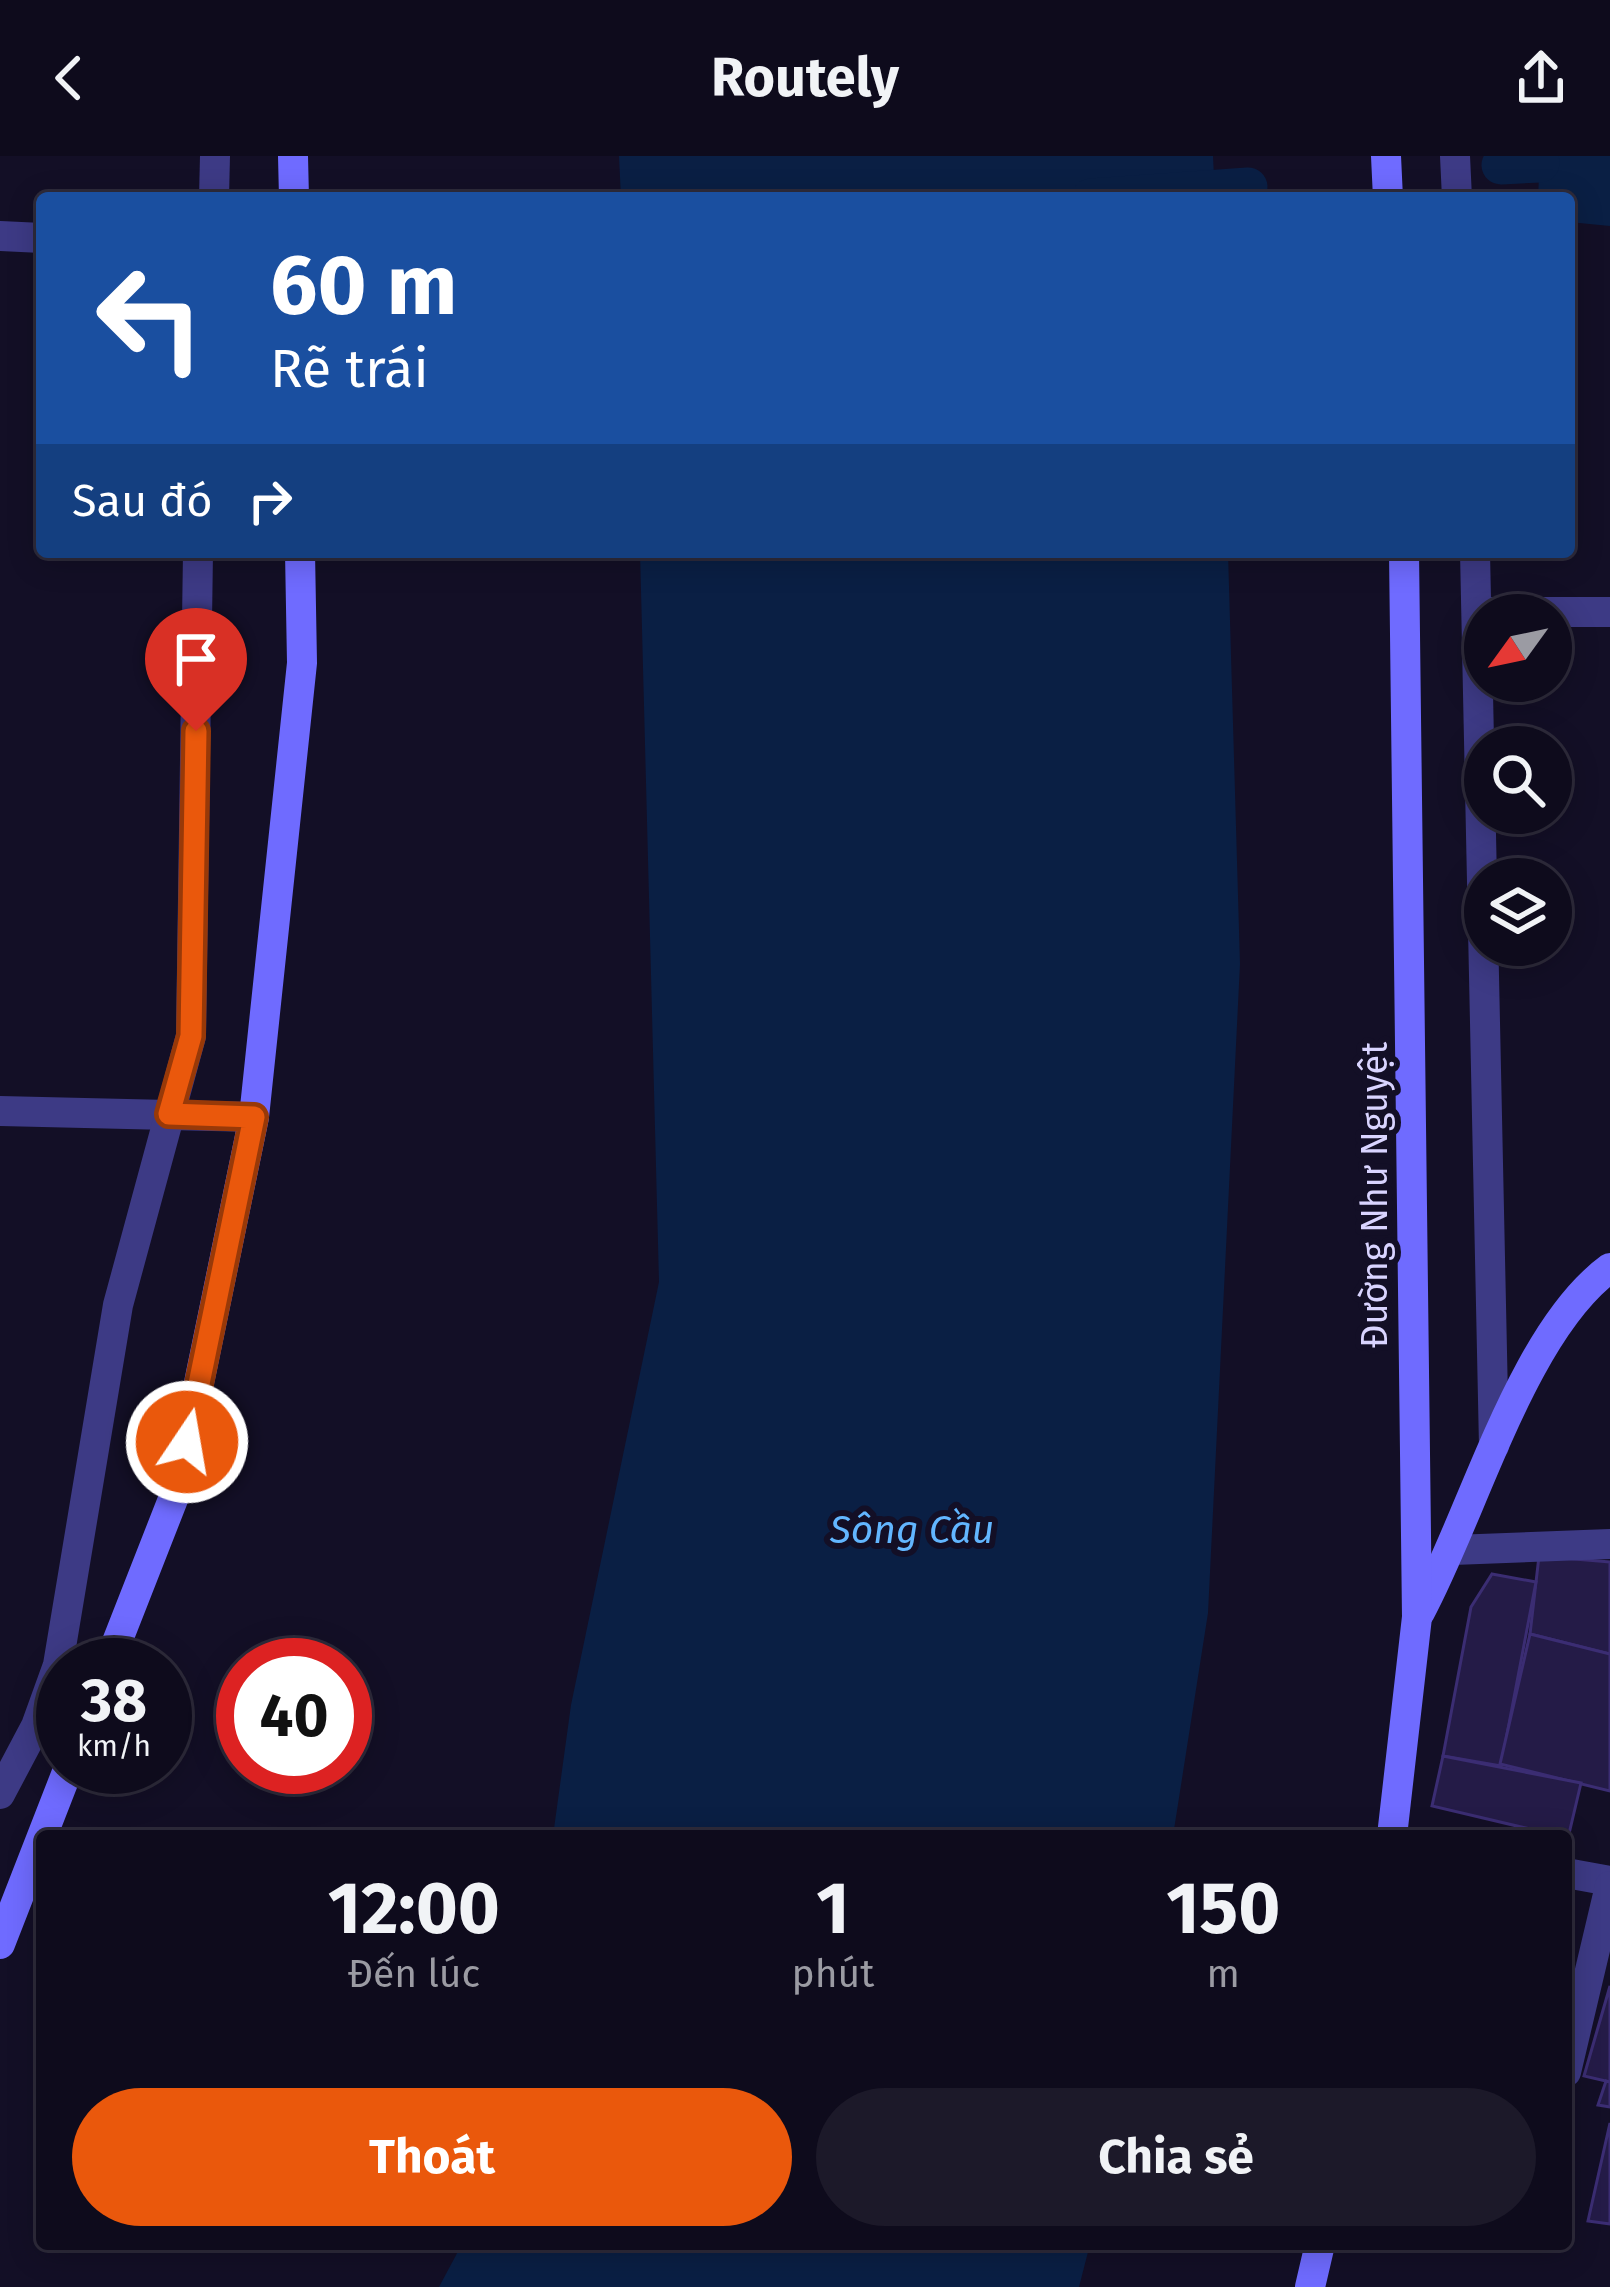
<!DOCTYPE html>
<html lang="vi">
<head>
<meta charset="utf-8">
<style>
  :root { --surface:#0e0b1c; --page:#1c1929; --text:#f1f3f6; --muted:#9b9ba3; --line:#2e2b3b; --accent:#ea580c }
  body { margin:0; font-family:"Fira Sans",sans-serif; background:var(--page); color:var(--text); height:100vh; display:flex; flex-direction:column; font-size:45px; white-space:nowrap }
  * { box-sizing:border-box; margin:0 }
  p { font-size:39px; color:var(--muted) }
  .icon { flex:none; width:66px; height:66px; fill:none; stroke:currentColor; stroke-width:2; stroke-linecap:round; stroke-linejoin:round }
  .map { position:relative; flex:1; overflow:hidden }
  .details { position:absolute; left:36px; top:1674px; width:1536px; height:420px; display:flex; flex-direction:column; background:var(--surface); border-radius:12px; box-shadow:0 6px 30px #0003,0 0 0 3px var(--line) }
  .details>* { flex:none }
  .guide { position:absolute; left:36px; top:36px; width:1539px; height:366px; border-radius:12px; box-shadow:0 6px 30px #0003,0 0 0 3px var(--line); background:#1a4fa0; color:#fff; overflow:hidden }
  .needle { width:78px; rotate:237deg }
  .fabs { position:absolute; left:1464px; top:438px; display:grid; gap:24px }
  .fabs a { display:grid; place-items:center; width:108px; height:108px; border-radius:50%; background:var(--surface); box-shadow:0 6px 30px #0003,0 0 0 3px var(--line); font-size:60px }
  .speed { position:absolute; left:36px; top:1482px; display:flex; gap:24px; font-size:60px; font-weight:700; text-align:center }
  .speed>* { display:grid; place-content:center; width:156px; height:156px; border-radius:50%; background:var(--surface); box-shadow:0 6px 30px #0003,0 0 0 3px var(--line); line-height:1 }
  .speed small { font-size:30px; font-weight:400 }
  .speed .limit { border:18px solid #d22; background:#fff; color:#111 }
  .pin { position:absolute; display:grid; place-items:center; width:102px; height:102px; color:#fff; margin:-123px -51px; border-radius:50% 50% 50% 0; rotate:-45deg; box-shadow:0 0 12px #0007 }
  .pin .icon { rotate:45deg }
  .me { position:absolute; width:132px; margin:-66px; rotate:12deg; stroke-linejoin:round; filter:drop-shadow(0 0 9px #0008) }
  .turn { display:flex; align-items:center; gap:42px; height:252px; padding:0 36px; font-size:54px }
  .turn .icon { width:156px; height:156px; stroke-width:2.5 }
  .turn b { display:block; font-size:84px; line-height:102px }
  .then { display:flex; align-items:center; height:114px; padding:0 36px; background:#0003; gap:24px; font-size:45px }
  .eta { display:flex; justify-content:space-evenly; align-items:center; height:204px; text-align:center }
  .eta b { font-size:72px; font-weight:700; line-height:84px }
  .primary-button { display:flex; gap:24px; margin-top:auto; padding:24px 36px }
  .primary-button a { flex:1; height:138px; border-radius:72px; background:var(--accent); color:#fff; font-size:48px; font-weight:700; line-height:138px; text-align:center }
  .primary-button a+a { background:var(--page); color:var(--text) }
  header { display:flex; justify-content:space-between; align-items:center; height:156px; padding:0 36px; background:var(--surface); font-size:54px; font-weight:700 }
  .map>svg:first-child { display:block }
  .water { fill:#0a1f44 }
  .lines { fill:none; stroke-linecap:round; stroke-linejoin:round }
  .canal { stroke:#0a1f44; stroke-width:39 }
  .building { fill:#241b47; stroke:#3b2d73; stroke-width:3 }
  .street { stroke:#3d3a85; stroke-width:30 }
  .secondary { stroke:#6f6bff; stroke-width:30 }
  .route-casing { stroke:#983908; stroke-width:30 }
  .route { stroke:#ea580c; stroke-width:21 }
  .labels { text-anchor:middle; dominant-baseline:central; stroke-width:12; stroke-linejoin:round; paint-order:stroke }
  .street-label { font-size:36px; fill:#d9d4ff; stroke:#130f26 }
  .water-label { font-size:39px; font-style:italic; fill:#62b6ff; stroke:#130f26 }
</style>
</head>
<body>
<header><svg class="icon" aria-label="back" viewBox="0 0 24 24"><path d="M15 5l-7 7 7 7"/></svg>Routely<svg class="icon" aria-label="share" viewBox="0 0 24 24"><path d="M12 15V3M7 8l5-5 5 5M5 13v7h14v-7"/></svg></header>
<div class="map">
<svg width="1610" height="2131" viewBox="0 0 1610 2131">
  <rect width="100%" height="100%" fill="#130f26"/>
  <g class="water">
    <path d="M619 0H1213L1215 42H621Z"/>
    <path d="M1540 0H1610V70L1569 66V42H1538Z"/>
    <path d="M640 396H1228L1240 808 1208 1457 1173 1680H553L571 1549 659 1126Z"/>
    <path d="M462 2088H1090L1079 2131H439Z"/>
  </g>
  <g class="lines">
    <g class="canal">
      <path d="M1501 9 1540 7"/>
      <path d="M1091 42 1248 31"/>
    </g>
  </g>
  <g class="building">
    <path d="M1539 1400 1610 1406V1498L1530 1478Z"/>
    <path d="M1492 1418 1536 1426 1501 1610 1443 1600 1471 1451Z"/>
    <path d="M1530 1478 1610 1498V1635L1500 1608Z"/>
    <path d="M1443 1600 1581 1627 1568 1682 1432 1650Z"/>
    <path d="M1610 1830V1926L1584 1920Z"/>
    <path d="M1606 1925 1610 1926V1951L1598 1949Z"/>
    <path d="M1610 1967V2068L1588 2065Z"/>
  </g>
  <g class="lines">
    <g class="street">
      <path d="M1455 0 1457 42"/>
      <path d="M214 42 215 0"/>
      <path d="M0 80 42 82"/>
      <path d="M1475 396 1494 1290"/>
      <path d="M1477 456H1610"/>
      <path d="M0 955 254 961"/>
      <path d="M1453 1394 1610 1388"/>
      <path d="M0 1638 36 1570 58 1509 118 1149 191 880 198 396"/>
      <path d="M1566 1717 1610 1725"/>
      <path d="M1566 1916 1610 1730"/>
    </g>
    <g class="secondary">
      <path d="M293 0 294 42"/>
      <path d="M1386 0 1388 42"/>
      <path d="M1420 1456C1473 1358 1522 1176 1610 1112"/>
      <path d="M108 1509 177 1333 254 961 302 507 300 396"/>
      <path d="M1392 1680 1417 1461 1404 396"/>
      <path d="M0 1788 69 1611"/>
      <path d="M1310 2131 1320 2088"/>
    </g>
  </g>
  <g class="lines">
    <g class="route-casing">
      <path id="route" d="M187 1286 254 961 169 958 191 880 196 575"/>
    </g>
    <use href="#route" class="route"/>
  </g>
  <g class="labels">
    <g class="street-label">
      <text transform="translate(1375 1039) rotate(-90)">Đường Như Nguyệt</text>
    </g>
    <g class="water-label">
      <text x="912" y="1374">Sông Cầu</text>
    </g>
  </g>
</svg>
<div class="fabs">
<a><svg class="needle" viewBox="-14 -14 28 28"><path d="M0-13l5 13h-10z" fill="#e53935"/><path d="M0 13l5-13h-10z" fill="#9b9ba3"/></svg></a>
<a><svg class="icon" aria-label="search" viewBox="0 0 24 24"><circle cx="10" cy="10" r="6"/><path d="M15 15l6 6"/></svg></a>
<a><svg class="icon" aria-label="layers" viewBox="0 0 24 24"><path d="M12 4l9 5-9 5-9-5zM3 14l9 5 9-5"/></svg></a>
</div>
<div class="speed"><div>38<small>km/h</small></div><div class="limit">40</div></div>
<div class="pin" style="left:196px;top:575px;background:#d93025"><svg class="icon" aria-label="arrive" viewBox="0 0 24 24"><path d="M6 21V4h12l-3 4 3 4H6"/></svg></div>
<svg class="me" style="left:187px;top:1286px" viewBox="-20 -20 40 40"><circle r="17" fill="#ea580c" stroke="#fff" stroke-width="3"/><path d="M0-11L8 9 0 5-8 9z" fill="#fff"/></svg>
<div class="guide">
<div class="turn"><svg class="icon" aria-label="left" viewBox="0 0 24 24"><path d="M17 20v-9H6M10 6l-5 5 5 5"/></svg><div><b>60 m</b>Rẽ trái</div></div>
<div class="then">Sau đó<svg class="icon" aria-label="right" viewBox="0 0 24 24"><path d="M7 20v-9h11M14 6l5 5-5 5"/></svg></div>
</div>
<section class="details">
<div class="eta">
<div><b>12:00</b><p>Đến lúc</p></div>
<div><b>1</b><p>phút</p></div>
<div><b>150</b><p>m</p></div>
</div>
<div class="primary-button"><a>Thoát</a><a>Chia sẻ</a></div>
</section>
</div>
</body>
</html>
